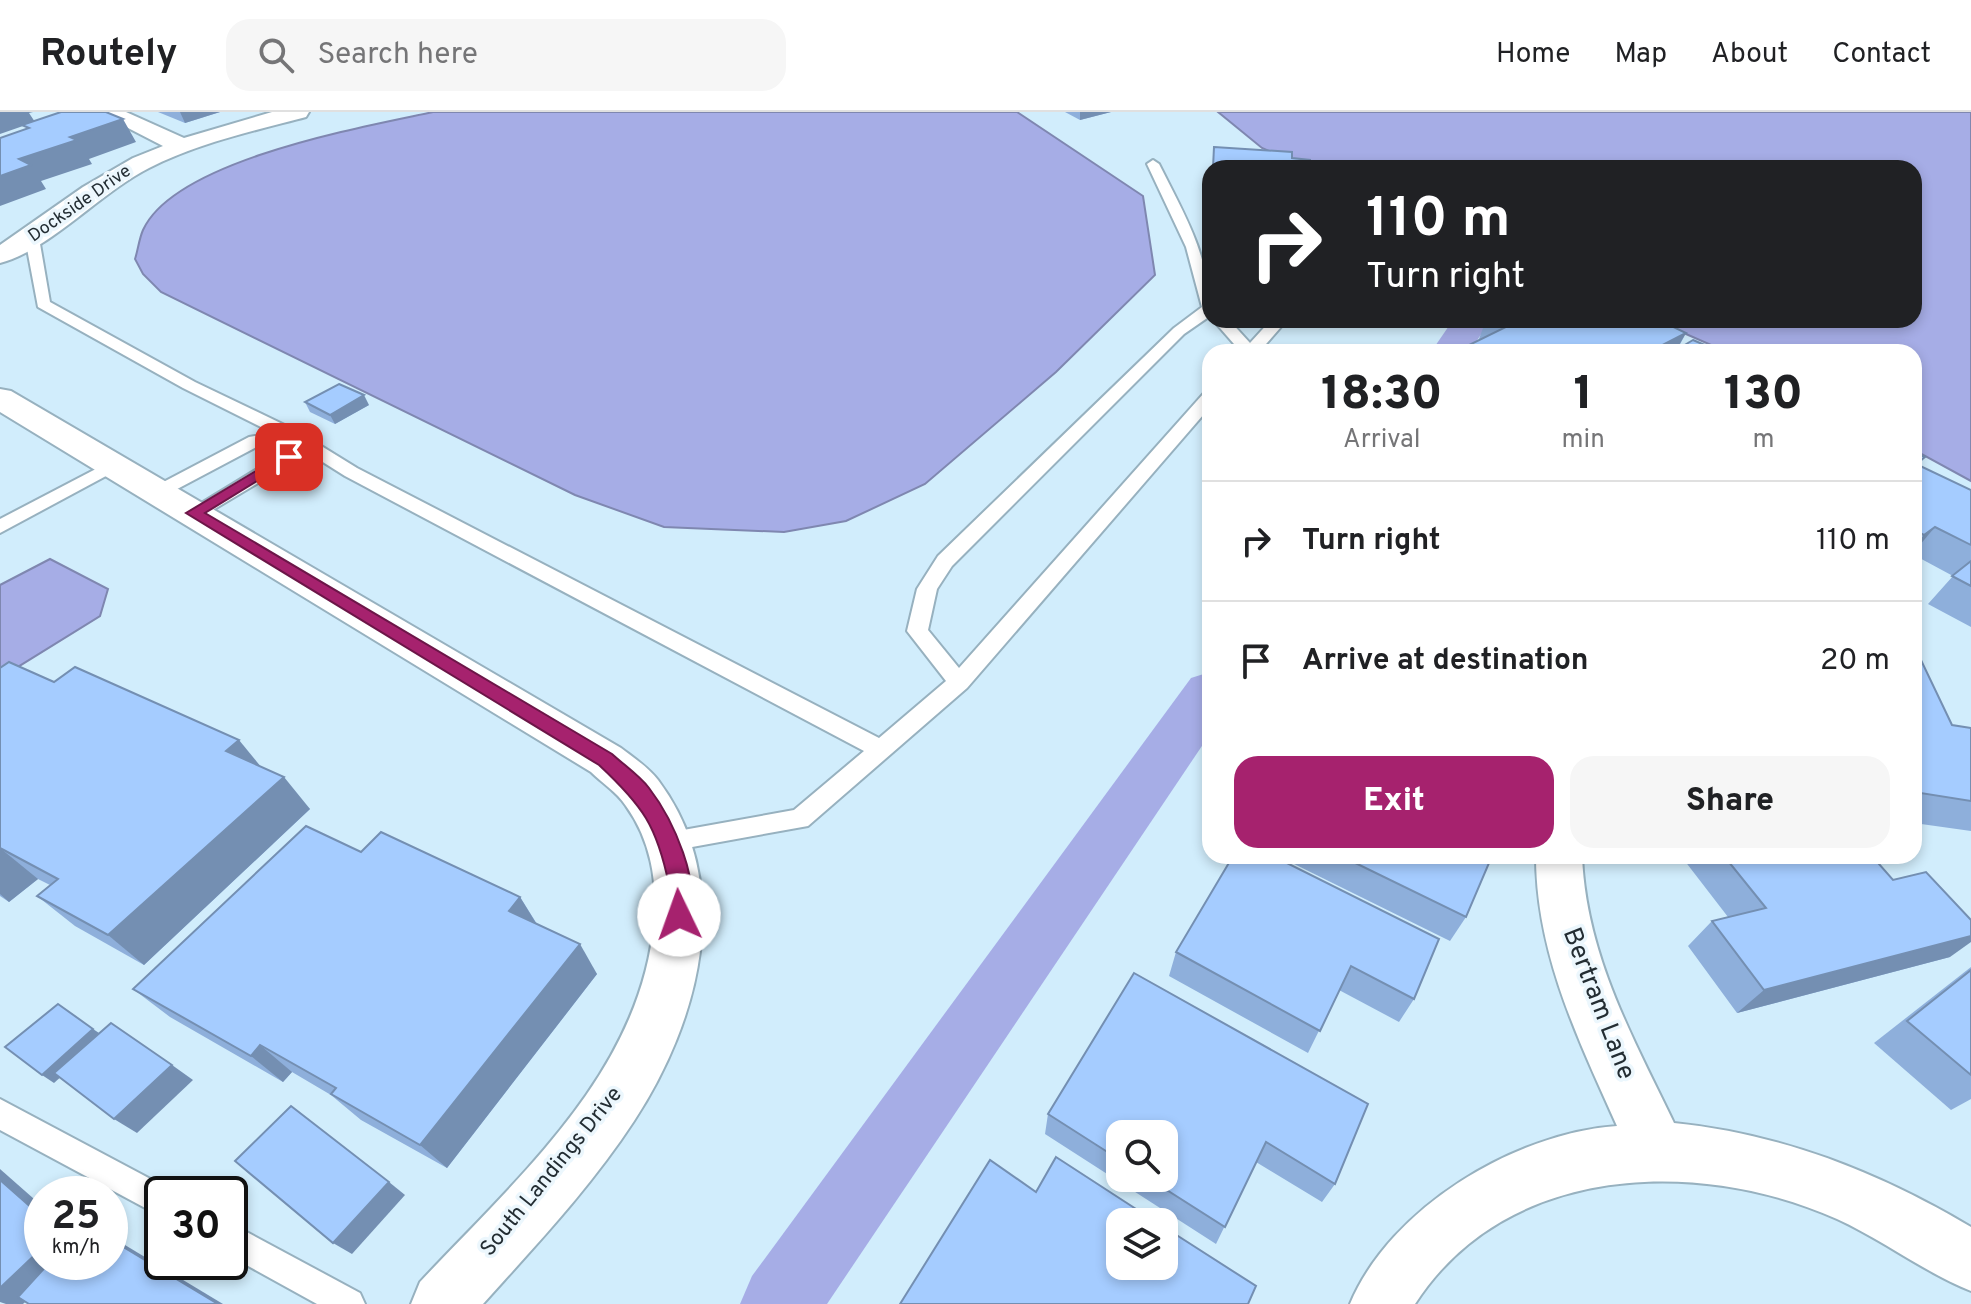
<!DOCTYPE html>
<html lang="en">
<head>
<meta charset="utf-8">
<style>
  :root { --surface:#fff; --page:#f6f6f6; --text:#202124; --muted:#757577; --line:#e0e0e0; --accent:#a6226e }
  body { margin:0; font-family:Overpass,sans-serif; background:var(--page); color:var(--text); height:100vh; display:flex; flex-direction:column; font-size:30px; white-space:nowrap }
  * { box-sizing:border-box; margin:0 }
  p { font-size:26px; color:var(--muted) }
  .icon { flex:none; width:44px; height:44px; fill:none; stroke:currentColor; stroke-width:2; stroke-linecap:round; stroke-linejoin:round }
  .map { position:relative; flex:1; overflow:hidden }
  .sheet { position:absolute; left:1202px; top:232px; width:720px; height:520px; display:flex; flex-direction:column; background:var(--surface); border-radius:24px; box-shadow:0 4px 12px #0003 }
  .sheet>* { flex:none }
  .banner { position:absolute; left:1202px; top:48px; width:720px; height:168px; border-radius:24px; box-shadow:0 4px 12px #0003; background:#202124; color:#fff; overflow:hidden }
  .controls { position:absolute; left:1106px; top:1008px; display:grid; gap:16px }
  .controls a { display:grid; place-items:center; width:72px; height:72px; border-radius:16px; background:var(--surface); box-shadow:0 4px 12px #0003; font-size:40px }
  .speed { position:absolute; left:24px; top:1064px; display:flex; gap:16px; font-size:40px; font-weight:700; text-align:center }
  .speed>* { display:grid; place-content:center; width:104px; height:104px; border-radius:50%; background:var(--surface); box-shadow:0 4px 12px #0003; line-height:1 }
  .speed small { font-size:20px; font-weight:400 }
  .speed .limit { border:4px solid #111; border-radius:12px; background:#fff; color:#111 }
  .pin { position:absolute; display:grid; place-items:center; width:68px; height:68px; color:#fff; margin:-34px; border-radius:16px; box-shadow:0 4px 12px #0006 }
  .me { position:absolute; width:88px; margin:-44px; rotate:357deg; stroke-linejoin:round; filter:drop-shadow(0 0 6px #0008) }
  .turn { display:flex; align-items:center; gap:28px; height:168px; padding:0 32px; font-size:36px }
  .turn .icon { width:104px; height:104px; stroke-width:2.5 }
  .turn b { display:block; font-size:56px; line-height:68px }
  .eta { display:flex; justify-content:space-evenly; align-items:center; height:136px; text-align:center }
  .eta b { font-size:48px; font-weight:800; line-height:56px }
  .button { display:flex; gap:16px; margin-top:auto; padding:16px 32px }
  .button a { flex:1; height:92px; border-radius:24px; background:var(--accent); color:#fff; font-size:32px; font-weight:800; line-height:92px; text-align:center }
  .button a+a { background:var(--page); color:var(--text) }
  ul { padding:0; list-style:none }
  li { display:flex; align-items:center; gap:24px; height:120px; padding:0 32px; border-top:2px solid var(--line) }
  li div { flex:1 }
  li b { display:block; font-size:30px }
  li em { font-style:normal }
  header { display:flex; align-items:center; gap:48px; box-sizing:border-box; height:112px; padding:0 40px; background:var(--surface); border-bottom:2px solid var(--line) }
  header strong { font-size:38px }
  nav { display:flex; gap:44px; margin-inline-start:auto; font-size:28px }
  .search { width:560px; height:72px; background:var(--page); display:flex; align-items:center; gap:20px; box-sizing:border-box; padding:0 28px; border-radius:24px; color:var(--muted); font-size:30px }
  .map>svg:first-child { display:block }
  .water { fill:#a6ade6; stroke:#7f87b0; stroke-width:2 }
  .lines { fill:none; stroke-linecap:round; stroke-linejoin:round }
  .canal { fill:#a6ade6; fill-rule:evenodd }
  .lane-casing { stroke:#97b1bf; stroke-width:4 }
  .street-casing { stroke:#97b1bf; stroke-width:4 }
  .lane { fill:#fff; fill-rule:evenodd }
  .street { fill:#fff; fill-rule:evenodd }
  .wall { fill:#8eafdb; fill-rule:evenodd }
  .shaded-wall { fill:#748fb2 }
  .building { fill:#a5ccff; stroke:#748fb2; stroke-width:2 }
  .route { fill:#a6226e; stroke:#6c1648; stroke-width:2 }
  .labels { text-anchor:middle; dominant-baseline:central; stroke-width:7; stroke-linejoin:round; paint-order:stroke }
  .far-street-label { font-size:18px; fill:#232d33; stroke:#ecf7fd }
  .street-label { font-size:22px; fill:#232d33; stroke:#ecf7fd }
  .near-street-label { font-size:26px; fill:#232d33; stroke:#ecf7fd }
</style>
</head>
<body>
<header>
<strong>Routely</strong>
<div class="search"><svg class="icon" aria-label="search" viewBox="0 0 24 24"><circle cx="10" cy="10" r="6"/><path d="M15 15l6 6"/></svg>Search here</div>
<nav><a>Home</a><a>Map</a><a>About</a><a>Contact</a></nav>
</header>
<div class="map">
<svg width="1971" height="1192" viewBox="0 0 1971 1192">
  <rect width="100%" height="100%" fill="#d1edfc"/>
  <g class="water">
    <path d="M433 0H1017L1143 84 1155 163 1056 260 925 372 846 409 784 420 664 415 575 383 161 180 143 162 135 147C138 138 139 127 143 118 175 48 363 15 433 0Z"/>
    <path d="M1218 0H1971V369L1914 338V240H1727L1654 208H1914V56H1308L1262 36Z"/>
    <path d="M50 447 108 477 100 504 0 566V473Z"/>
  </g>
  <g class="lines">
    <g class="canal">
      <path d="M1453 208H1491L1469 240H1431Z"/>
      <path d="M1210 560V622L827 1192H740L752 1164 1191 566Z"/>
    </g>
    <g class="lane-casing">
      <g id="lane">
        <path d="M1153 48 1159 52C1185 104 1210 144 1210 204L1184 222 952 454 937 477 928 518 959 556 1204 281 1210 280V295L967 576 808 714 670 739 661 736 658 729 661 722 794 698 864 639 345 364 299 335 295 349 201 405 194 407 185 401 280 343 282 330 260 333 164 384H152V376L249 325 273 321 183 276 38 195 25 126 32 122 39 126 50 190 195 270 297 319 357 356 879 626 946 569 907 519 917 477 938 444 1174 216 1202 195 1186 135 1147 52Z"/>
        <path d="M1213 208H1229L1250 231 1271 208H1287L1259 240H1241Z"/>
        <path d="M113 348 119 349V357L0 421V407Z"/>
        <path d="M0 987 173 1079 174 1082H162V1105L0 1018Z"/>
        <path d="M230 1111 360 1181 365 1192H317L230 1144Z"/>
      </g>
    </g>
    <g class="street-casing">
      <g id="street">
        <path d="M97 0H126L184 26 272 0H309L306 5C253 19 198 31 149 56 101 80 48 139 0 151V133L83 75 133 46 163 34Z"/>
        <path d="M0 277 11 279 621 636C634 646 648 655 658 668 736 772 700 908 634 1009 591 1075 536 1133 483 1192H411L420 1170C517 1066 641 960 654 810 658 769 650 727 626 694 617 680 602 671 591 660L0 300Z"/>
        <path d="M1536 744H1582C1586 842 1632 924 1674 1011 1782 1022 1878 1060 1971 1115V1179C1924 1160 1883 1128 1837 1107 1698 1045 1506 1051 1415 1192H1350C1390 1096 1515 1021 1617 1014 1578 927 1536 841 1536 744Z"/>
      </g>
    </g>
    <use href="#lane" class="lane"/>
    <use href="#street" class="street"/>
  </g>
  <g class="wall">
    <path d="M158 0H220L185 11Z"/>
    <path d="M1065 0H1111L1080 8Z"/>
    <path d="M1210 72V116H1208Z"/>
    <path d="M1486 208H1618L1621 210 1686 221 1677 238 1721 240H1466L1469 233 1480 227H1479Z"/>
    <path d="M305 290 369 293 335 312 310 300Z"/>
    <path d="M1914 340 1925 345 1919 353 1971 378V515L1928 492 1953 464 1914 443Z"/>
    <path d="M1914 546 1952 613 1971 616V719L1914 711Z"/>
    <path d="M0 556 54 570 261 655 310 697 144 853 75 814 37 784 50 773 38 767 9 790 0 784Z"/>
    <path d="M361 740 520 785 537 812 597 862 447 1056 361 1008 331 983 292 960 283 970 170 905 133 877Z"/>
    <path d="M1233 744 1414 887 1399 910 1339 878 1308 941 1169 864 1176 840Z"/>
    <path d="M1278 744H1474L1466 805 1450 829Z"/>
    <path d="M1681 744H1872L1950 845 1737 901 1688 834 1712 809 1728 805Z"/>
    <path d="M1971 855V987L1951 998 1874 931Z"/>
    <path d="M1134 861 1335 1072 1322 1090 1256 1050 1216 1132 1045 1022 1048 1002ZM1120 1022 1164 1066H1120Z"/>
  </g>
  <g class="shaded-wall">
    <path d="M0 0H33L29 1 35 10 22 13 23 14 0 22Z"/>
    <path d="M180 0H220L185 11Z"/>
    <path d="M1080 0H1111L1080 8Z"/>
    <path d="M123 7 136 30 89 47 92 52 41 69 46 77 0 94V64L19 47 70 25Z"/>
    <path d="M1686 221 1675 240H1649Z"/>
    <path d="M364 283 369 293 335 312 330 303Z"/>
    <path d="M1935 415 1914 440V435L1924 423Z"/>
    <path d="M239 628 266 661 226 639Z"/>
    <path d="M284 665 310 697 144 853 108 823Z"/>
    <path d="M0 736 38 767 9 790 0 782Z"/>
    <path d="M520 785 539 816 509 799Z"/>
    <path d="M1971 824V830L1950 845 1737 901 1764 878Z"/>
    <path d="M580 832 597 862 447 1056 420 1033Z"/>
    <path d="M93 917 105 925 54 971 42 963Z"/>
    <path d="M260 933 292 960 283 970 251 944Z"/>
    <path d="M172 953 193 968 137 1021 114 1007Z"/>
    <path d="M0 1057 42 1094V1105L0 1068Z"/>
    <path d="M389 1070 405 1083 352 1142 333 1131Z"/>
    <path d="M110 1124 223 1192H218L110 1127Z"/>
    <path d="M42 1136V1150H66L23 1192H6L0 1190V1176Z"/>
  </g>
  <g class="building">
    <path d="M61 0H106L123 7 70 25 77 28 19 47 31 53 0 64V26L29 16 22 13Z"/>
    <path d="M1214 35 1292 40V46L1310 48V55L1326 56H1213Z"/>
    <path d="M1504 208H1618L1621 210 1624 208H1659L1686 221 1649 240H1555L1550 237 1545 240H1482L1469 233 1512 212Z"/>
    <path d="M1693 228 1721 240H1673Z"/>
    <path d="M339 272 364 283 330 303 305 290Z"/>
    <path d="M1914 340 1925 345 1916 352 1971 378V433L1935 415 1924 423 1914 418Z"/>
    <path d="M1971 449V474L1952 464Z"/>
    <path d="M1914 546H1920L1952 613 1971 616V689L1914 680Z"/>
    <path d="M9 550 54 570 75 555 239 628 226 639 284 665 108 823 37 784 58 767 0 736V556Z"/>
    <path d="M306 714 361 740 381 720 520 785 509 799 580 832 420 1033 331 982 336 976 260 933 251 944 133 877Z"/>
    <path d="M1233 744H1273L1439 827 1414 887 1351 854 1320 919 1176 840Z"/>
    <path d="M1341 744H1474L1489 751 1466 805Z"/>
    <path d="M1724 744H1872L1893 768 1926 760 1971 808V824L1764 878 1712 809 1766 796Z"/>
    <path d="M1971 858V963L1907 909Z"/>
    <path d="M1134 861 1368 992 1335 1072 1266 1030 1225 1115 1148 1066H1164V1022H1120V1048L1048 1002Z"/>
    <path d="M58 892 93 917 42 963 5 935Z"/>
    <path d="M111 911 172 953 114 1007 54 961Z"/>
    <path d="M291 994 389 1070 333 1131 235 1049Z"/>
    <path d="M1056 1045 1156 1110H1120V1154H1164V1115L1256 1174 1248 1192H900L990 1048 1036 1080Z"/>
    <path d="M0 1068 42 1105V1136L0 1176Z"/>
    <path d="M110 1127 218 1192H29L18 1185 50 1150H110Z"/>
  </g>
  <path class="route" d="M284 342 296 345 205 401 612 642C624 653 640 664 649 676 672 706 704 773 687 810H672C666 798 672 786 669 773 657 714 643 694 599 653L186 401Z"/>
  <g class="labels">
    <g class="far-street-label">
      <text transform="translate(80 92) rotate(-35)">Dockside Drive</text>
    </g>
    <g class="street-label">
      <text transform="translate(552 1060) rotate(-51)">South Landings Drive</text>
    </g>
    <g class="near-street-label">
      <text transform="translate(1598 892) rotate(69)">Bertram Lane</text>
    </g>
  </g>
</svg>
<div class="controls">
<a><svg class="icon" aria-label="search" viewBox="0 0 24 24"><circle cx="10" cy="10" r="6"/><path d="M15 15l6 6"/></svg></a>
<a><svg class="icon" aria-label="layers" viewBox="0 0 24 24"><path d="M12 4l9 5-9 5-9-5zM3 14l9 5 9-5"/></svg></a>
</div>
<div class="speed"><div>25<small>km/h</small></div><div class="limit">30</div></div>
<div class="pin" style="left:289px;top:345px;background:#d93025"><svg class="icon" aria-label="arrive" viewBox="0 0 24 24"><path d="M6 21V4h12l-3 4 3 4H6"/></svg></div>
<svg class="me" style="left:679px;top:803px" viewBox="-20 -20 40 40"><circle r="19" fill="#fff"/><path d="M0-13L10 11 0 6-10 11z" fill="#a6226e"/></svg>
<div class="banner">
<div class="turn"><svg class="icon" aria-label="right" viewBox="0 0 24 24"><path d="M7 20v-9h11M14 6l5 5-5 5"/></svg><div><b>110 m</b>Turn right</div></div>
</div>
<section class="sheet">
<div class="eta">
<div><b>18:30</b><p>Arrival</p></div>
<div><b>1</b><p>min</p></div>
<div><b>130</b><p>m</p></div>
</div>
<ul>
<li><svg class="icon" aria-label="right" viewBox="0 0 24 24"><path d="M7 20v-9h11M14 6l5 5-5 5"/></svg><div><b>Turn right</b></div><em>110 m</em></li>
<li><svg class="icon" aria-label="arrive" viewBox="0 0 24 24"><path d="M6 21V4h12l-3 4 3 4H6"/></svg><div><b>Arrive at destination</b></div><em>20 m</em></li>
</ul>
<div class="button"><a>Exit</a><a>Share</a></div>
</section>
</div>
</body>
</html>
